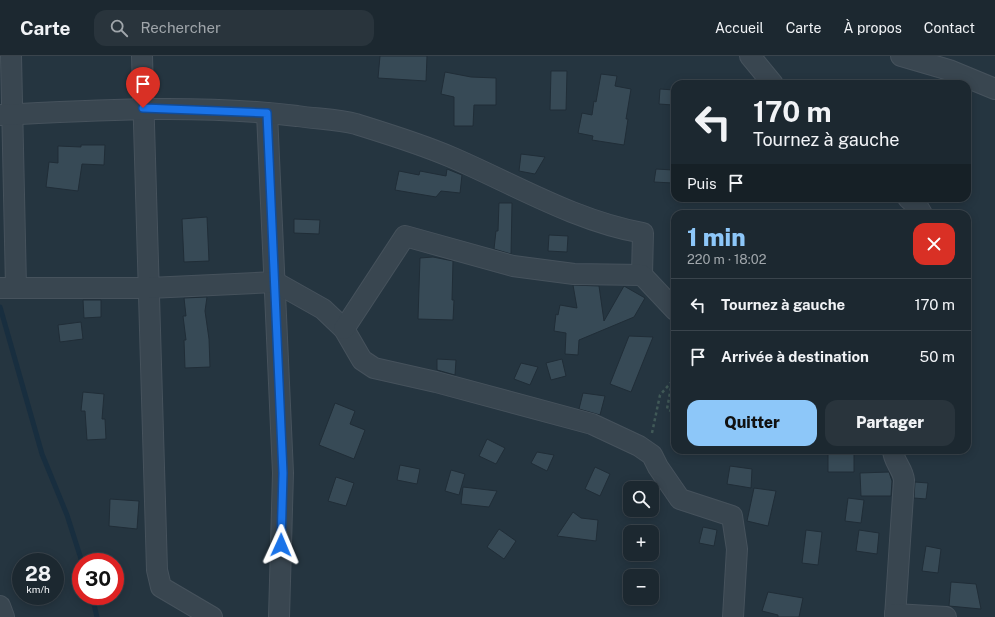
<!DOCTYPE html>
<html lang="fr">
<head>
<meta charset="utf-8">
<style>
  :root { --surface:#1c2830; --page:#29343c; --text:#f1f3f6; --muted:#a0a6ab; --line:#3a444c; --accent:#8dc7f9 }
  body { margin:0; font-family:"Public Sans",sans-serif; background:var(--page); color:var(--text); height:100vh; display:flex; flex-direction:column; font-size:15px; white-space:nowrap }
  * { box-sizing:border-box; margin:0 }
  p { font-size:13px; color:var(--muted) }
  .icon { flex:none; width:22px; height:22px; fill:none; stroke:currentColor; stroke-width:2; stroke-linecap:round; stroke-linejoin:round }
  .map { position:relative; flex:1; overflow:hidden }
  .panel { position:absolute; left:671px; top:154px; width:300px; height:244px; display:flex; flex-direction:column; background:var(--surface); border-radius:12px; box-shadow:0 2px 10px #0003,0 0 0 1px var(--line) }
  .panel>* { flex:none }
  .guide { position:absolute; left:671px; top:24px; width:300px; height:122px; border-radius:12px; box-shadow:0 2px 10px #0003,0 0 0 1px var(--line); background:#1c2830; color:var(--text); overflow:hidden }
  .fabs { position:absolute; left:623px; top:425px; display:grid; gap:8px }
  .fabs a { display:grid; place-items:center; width:36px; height:36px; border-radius:8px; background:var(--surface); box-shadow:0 2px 10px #0003,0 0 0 1px var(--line); font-size:20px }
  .speed { position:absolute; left:12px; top:497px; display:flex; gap:8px; font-size:20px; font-weight:700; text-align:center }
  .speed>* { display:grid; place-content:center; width:52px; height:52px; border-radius:50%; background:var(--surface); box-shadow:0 2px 10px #0003,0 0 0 1px var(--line); line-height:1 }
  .speed small { font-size:10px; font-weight:400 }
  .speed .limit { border:6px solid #d22; background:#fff; color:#111 }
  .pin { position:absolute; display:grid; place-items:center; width:34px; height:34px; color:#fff; margin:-41px -17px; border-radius:50% 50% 50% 0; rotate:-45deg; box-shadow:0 0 4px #0007 }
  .pin .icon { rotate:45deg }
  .me { position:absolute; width:44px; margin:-22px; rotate:1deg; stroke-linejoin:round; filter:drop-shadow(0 0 3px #0008) }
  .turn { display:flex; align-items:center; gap:14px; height:84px; padding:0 16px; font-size:18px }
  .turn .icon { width:52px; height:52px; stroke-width:2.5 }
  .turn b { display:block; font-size:28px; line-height:34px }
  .then { display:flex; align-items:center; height:38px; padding:0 16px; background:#0003; gap:8px; font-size:15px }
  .round { display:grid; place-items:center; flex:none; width:42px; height:42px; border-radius:12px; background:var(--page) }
  .headline { display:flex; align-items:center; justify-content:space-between; height:68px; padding:0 16px }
  h1 { font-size:24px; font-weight:800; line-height:30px; color:var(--accent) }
  .primary-button { display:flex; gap:8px; margin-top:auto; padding:8px 16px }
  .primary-button a { flex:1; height:46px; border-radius:12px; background:var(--accent); color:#111; font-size:16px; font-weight:800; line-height:46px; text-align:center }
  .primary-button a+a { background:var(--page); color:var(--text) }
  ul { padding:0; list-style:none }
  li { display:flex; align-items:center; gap:12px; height:52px; padding:0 16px; border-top:1px solid var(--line) }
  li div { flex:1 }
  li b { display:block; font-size:15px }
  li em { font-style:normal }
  header { display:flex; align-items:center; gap:24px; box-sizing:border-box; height:56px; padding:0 20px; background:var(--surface); border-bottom:1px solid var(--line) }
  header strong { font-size:19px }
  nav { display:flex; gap:22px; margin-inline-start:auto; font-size:14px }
  .search { width:280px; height:36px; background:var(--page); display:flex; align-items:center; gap:10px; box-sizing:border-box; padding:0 14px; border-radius:12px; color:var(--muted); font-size:15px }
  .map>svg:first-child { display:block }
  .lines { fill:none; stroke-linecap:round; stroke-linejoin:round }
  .stream { stroke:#182e3f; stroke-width:5 }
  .building { fill:#374a56; stroke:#202d37 }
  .minor-casing { stroke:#46525c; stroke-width:22 }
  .path { stroke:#405957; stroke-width:2.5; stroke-dasharray:3 3; stroke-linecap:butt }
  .minor { stroke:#394650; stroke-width:20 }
  .route-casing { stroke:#114b97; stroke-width:10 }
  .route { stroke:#1a73e8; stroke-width:7 }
</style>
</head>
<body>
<header>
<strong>Carte</strong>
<div class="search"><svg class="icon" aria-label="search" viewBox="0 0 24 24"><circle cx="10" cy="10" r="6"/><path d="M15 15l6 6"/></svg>Rechercher</div>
<nav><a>Accueil</a><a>Carte</a><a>À propos</a><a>Contact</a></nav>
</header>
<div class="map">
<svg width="995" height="561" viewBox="0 0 995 561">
  <rect width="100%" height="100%" fill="#253540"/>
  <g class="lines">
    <g class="stream">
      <path d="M0 251 42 398 67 459 82 506"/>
      <path d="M92 540 97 561"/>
    </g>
  </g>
  <g class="building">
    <path d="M380 0H427L426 25 378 22Z"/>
    <path d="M551 15H567L566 54H550Z"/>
    <path d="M445 16 471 21 496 22V49H474L473 70H454V41L441 38Z"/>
    <path d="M601 18 617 20 615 30 631 33 626 63H628L624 89 592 84 593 80 578 77 582 57 592 59 594 45 596 46Z"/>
    <path d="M660 33 674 34 673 49 659 48Z"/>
    <path d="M81 89H105L104 109 82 108 78 135 46 131 49 106 58 107V90L81 91Z"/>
    <path d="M521 98 545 101 535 118 519 115Z"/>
    <path d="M447 113 462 119 460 137 441 135 436 141 395 134 399 115 419 119 420 115 446 120Z"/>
    <path d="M656 113 673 114V127L654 126Z"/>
    <path d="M499 147H512L511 198 494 193 496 175H498Z"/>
    <path d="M207 161 209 205 184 206 182 163Z"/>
    <path d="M294 163 320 164 319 178 294 177Z"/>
    <path d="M549 179 568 180 567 196 548 195Z"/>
    <path d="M433 201 453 205 452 244H454L453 264 418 263 420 202Z"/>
    <path d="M573 229 599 230 604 265 624 230 645 242 634 261 579 284 578 299 565 298 566 277 554 275 556 258 558 259 560 249 577 252Z"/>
    <path d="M207 241 205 255 209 283 210 311 185 312 184 284H186L183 260H186L184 242Z"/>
    <path d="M83 244H101V261L84 262Z"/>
    <path d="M81 266 83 283 60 286 58 269Z"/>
    <path d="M629 280 653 281 631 336 610 328Z"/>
    <path d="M437 303 456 304 455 319 437 314Z"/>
    <path d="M562 303 566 320 551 324 546 307Z"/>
    <path d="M521 307 538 311 530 329 514 323Z"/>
    <path d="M83 336 104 338 102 363H105L106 383 87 384 85 355H81Z"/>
    <path d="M583 337 605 340 600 359 579 353Z"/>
    <path d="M335 347 355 355 350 368 365 374 354 403 319 389Z"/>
    <path d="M487 383 505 392 496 408 479 400Z"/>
    <path d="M537 396 554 399 547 415 531 407Z"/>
    <path d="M854 396V416H828V397Z"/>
    <path d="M400 409 420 413 417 428 397 424Z"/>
    <path d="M730 410 752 413 751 432 727 428Z"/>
    <path d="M595 411 610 418 600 440 585 433Z"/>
    <path d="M451 414 465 418 459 439 445 435Z"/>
    <path d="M889 416 892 425 891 440H861L860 417Z"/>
    <path d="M336 421 354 427 346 450 328 445Z"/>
    <path d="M915 426 928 427 926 443 914 442Z"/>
    <path d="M463 431 497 435 489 451 461 448Z"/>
    <path d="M754 432 776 435 768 470 747 465Z"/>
    <path d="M848 442 864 444 861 467 845 465Z"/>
    <path d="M110 443 139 445 137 473 109 470Z"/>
    <path d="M573 456 581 462 598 464 596 485 557 480Z"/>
    <path d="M703 471 717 474 714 490 699 487Z"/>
    <path d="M499 473 516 485 504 503 487 491Z"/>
    <path d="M806 474 822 476 818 509 802 507Z"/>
    <path d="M859 474 879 477 877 498 856 495Z"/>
    <path d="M926 490 941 493 938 517 922 515Z"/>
    <path d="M951 526 976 528 981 553 949 550Z"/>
    <path d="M768 536 803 542 799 561H778V559L762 555Z"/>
  </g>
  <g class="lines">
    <g class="minor-casing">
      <g id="minor">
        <path d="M11 0 16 231"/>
        <path d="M142 0 157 514 161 531 212 561"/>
        <path d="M750 0 773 28"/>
        <path d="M901 0 949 14 995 33"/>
        <path d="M267 57 283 417 279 561"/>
        <path d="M0 59C99 54 198 48 297 60 316 63 338 63 356 68 388 78 421 88 451 101 514 128 575 165 643 177L642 219"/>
        <path d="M908 142 918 151 922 158"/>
        <path d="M0 232H149L275 226 323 253 344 273 362 304 374 312 436 326 592 368 639 390 652 399 658 411 680 443 732 460 737 493 733 561"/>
        <path d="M344 273 405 180 513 210 574 218 642 219 675 254"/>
        <path d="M893 394C893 405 903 413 904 424L895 561"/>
        <path d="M0 550 4 561"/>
        <path d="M895 558 946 561"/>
      </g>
    </g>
    <g class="path">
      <path d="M672 326 667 353 675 357"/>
      <path d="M652 377 660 339 675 322"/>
    </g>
    <use href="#minor" class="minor"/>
  </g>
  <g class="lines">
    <g class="route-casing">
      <path id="route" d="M143 52 267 57 283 417 281 489"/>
    </g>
    <use href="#route" class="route"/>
  </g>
</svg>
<div class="fabs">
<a><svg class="icon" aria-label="search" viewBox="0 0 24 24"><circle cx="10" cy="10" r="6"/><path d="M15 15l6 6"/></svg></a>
<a>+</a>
<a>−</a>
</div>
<div class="speed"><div>28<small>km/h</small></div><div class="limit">30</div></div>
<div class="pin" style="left:143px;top:52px;background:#d93025"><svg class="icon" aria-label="arrive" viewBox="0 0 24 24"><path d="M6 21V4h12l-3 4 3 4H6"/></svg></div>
<svg class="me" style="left:281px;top:489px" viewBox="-20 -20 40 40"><path d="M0-17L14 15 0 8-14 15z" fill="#1a73e8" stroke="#fff" stroke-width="4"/></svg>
<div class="guide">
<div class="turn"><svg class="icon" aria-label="left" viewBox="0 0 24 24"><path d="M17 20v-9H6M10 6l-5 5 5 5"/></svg><div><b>170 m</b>Tournez à gauche</div></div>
<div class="then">Puis<svg class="icon" aria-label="arrive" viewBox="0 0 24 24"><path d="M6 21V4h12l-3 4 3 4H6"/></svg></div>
</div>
<section class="panel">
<div class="headline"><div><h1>1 min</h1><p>220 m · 18:02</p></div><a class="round" style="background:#d93025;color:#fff"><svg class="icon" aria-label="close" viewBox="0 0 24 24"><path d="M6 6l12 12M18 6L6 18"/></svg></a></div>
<ul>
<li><svg class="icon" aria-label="left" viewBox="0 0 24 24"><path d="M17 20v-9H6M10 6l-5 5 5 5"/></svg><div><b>Tournez à gauche</b></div><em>170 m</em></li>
<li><svg class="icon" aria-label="arrive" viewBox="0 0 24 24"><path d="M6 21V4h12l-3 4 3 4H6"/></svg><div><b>Arrivée à destination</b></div><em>50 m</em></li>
</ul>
<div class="primary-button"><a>Quitter</a><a>Partager</a></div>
</section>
</div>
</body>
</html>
